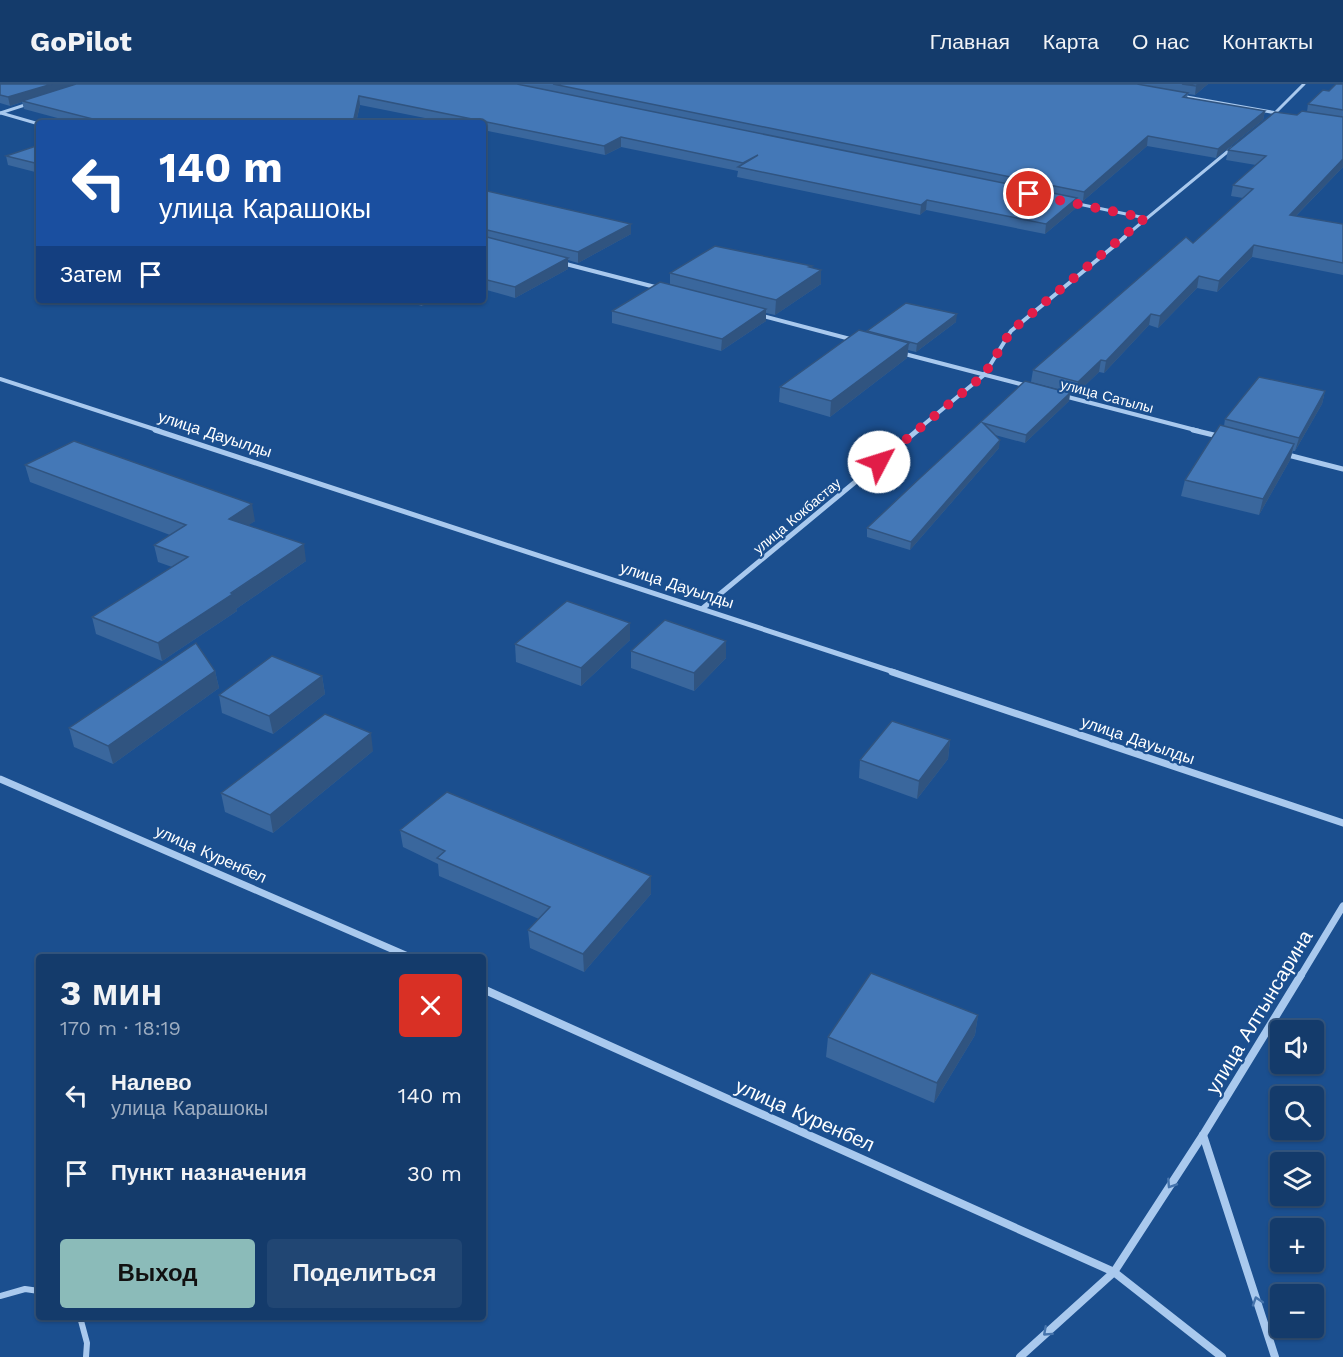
<!DOCTYPE html>
<html lang="ru">
<head>
<meta charset="utf-8">
<style>
  :root { --surface:#143b6b; --page:#214673; --text:#f1f3f6; --muted:#9dadc1; --line:#33557e; --accent:#8bbbb9 }
  body { margin:0; font-family:"Work Sans",sans-serif; background:var(--page); color:var(--text); height:100vh; display:flex; flex-direction:column; font-size:22px; white-space:nowrap }
  * { box-sizing:border-box; margin:0 }
  p { font-size:20px; color:var(--muted) }
  .icon { flex:none; width:33px; height:33px; fill:none; stroke:currentColor; stroke-width:2; stroke-linecap:round; stroke-linejoin:round }
  .map { position:relative; flex:1; overflow:hidden }
  .details { position:absolute; left:36px; top:870px; width:450px; height:366px; display:flex; flex-direction:column; background:var(--surface); border-radius:6px; box-shadow:0 2px 4px #0004,0 0 0 2px var(--line) }
  .details>* { flex:none }
  .guide { position:absolute; left:36px; top:36px; width:450px; height:183px; border-radius:6px; box-shadow:0 2px 4px #0004,0 0 0 2px var(--line); background:#1a4fa0; color:#fff; overflow:hidden }
  .fabs { position:absolute; left:1270px; top:936px; display:grid; gap:12px }
  .fabs a { display:grid; place-items:center; width:54px; height:54px; border-radius:6px; background:var(--surface); box-shadow:0 2px 4px #0004,0 0 0 2px var(--line); font-size:30px }
  .pin { position:absolute; display:grid; place-items:center; width:51px; height:51px; color:#fff; margin:-26px; border:3px solid #fff; border-radius:50%; box-shadow:0 2px 6px #0007 }
  .me { position:absolute; width:66px; margin:-33px; rotate:50deg; stroke-linejoin:round; filter:drop-shadow(0 0 4px #0008) }
  .turn { display:flex; align-items:center; gap:21px; height:126px; padding:0 24px; font-size:27px }
  .turn .icon { width:78px; height:78px; stroke-width:2.5 }
  .turn b { display:block; font-size:42px; line-height:51px }
  .then { display:flex; align-items:center; height:57px; padding:0 24px; background:#0003; gap:12px; font-size:22px }
  .round { display:grid; place-items:center; flex:none; width:63px; height:63px; border-radius:6px; background:var(--page) }
  .headline { display:flex; align-items:center; justify-content:space-between; height:102px; padding:0 24px }
  h1 { font-size:36px; font-weight:700; line-height:45px }
  .cta { display:flex; gap:12px; margin-top:auto; padding:12px 24px }
  .cta a { flex:1; height:69px; border-radius:6px; background:var(--accent); color:#111; font-size:24px; font-weight:700; line-height:69px; text-align:center }
  .cta a+a { background:var(--page); color:var(--text) }
  ul { padding:0; list-style:none }
  li { display:flex; align-items:center; gap:18px; height:78px; padding:0 24px }
  li div { flex:1 }
  li b { display:block; font-size:22px }
  li em { font-style:normal }
  header { display:flex; align-items:center; gap:36px; box-sizing:border-box; height:84px; padding:0 30px; background:var(--surface); border-bottom:2px solid var(--line) }
  header strong { font-size:28px }
  nav { display:flex; gap:33px; margin-inline-start:auto; font-size:21px }
  .map>svg:first-child { display:block }
  .lines { fill:none; stroke-linecap:round; stroke-linejoin:round }
  .service { stroke:#a9c9ee; stroke-width:6 }
  .minor-far4 { stroke:#a9c9ee; stroke-width:3 }
  .minor-far3 { stroke:#a9c9ee; stroke-width:4 }
  .minor-far2 { stroke:#a9c9ee; stroke-width:5 }
  .minor-far1 { stroke:#a9c9ee; stroke-width:7 }
  .minor { stroke:#a9c9ee; stroke-width:8 }
  .wall { fill:#3a679d }
  .shaded-wall { fill:#305480 }
  .building { fill:#4478b7; stroke:#305480; stroke-width:1.5 }
  .oneway { stroke:#4674ac }
  .route { stroke:#e11d48; stroke-width:10; stroke-dasharray:0 18 }
  .labels { text-anchor:middle; dominant-baseline:central; stroke-width:4.5; stroke-linejoin:round; paint-order:stroke }
  .far-street-label { font-size:14px; fill:#fff; stroke:#1b4f8f }
  .street-label { font-size:16px; fill:#fff; stroke:#1b4f8f }
  .near-street-label { font-size:20px; fill:#fff; stroke:#1b4f8f }
</style>
</head>
<body>
<header>
<strong>GoPilot</strong>
<nav><a>Главная</a><a>Карта</a><a>О нас</a><a>Контакты</a></nav>
</header>
<div class="map">
<svg width="1343" height="1273" viewBox="0 0 1343 1273">
  <rect width="100%" height="100%" fill="#1b4f8f"/>
  <g class="lines">
    <g class="service">
      <path d="M0 1212 25 1205 39 1207"/>
      <path d="M80 1233 87 1259 86 1273"/>
    </g>
    <g class="minor-far4">
      <path d="M1181 12 1277 29"/>
      <path d="M0 29 31 19"/>
      <path d="M1 29 39 40"/>
      <path d="M1271 33 1304 0"/>
      <path d="M1069 118 1145 134"/>
      <path d="M1123 154 1232 64"/>
    </g>
    <g class="minor-far3">
      <path d="M562 179 659 204"/>
      <path d="M759 231 854 256"/>
      <path d="M901 269 1028 302"/>
      <path d="M0 295 160 347"/>
      <path d="M1064 312 1199 347"/>
      <path d="M916 347 984 291 1011 247 1125 153"/>
    </g>
    <g class="minor-far2">
      <path d="M155 346 897 589"/>
      <path d="M1193 346 1222 353"/>
      <path d="M1284 370 1343 385"/>
      <path d="M703 524 918 346"/>
    </g>
    <g class="minor-far1">
      <path d="M892 588 1343 739"/>
      <path d="M0 695 410 873"/>
      <path d="M1300 893 1343 822"/>
    </g>
    <g class="minor">
      <path d="M483 905 1114 1188 1222 1273"/>
      <path d="M1203 1051 1275 1273"/>
      <path d="M1020 1273 1114 1188 1203 1051 1301 891"/>
    </g>
  </g>
  <g class="wall">
    <path d="M0 0H1208L1195 11 1188 10 1187 14 1265 27 1263 36 1216 74 1147 62 1083 117 1077 116 1076 124 1045 150 926 126 920 131 737 93 738 87 621 63 605 71 483 46V39H450L360 21 356 39H76L24 25 22 18 10 22 0 19Z"/>
    <path d="M1343 0V83L1296 132 1343 140V191L1252 173 1217 208 1197 204 1158 244 1149 241 1104 289 1099 288 1076 310 1031 298 1033 286 1193 159 1243 114 1231 112 1233 101 1256 81 1226 76 1228 66 1307 28 1308 20Z"/>
    <path d="M39 61V89L8 81 6 72Z"/>
    <path d="M483 106 631 150 578 179 568 176V185L515 214 483 205Z"/>
    <path d="M812 182V184L821 200 775 231 766 229V237L721 267 612 239V227L670 200V189Z"/>
    <path d="M400 216H432L422 222Z"/>
    <path d="M956 238 916 268 908 266 907 274 830 333 779 318 780 303 867 249V247Z"/>
    <path d="M1025 297 1070 309 1069 317 1025 359 995 351 999 364 910 466 867 453V444Z"/>
    <path d="M1325 307 1322 320 1295 367H1293L1290 376 1259 431 1181 412 1185 396 1224 342 1225 335Z"/>
    <path d="M25 381 255 437 248 441 306 477 236 525 237 527 162 577 96 550 92 533 172 483 158 478 154 461 170 451 30 398Z"/>
    <path d="M630 556 581 602 516 578 515 560Z"/>
    <path d="M726 557V574L694 607 631 584V567Z"/>
    <path d="M215 587 219 604 113 680 74 663 69 644Z"/>
    <path d="M322 592 325 610 273 650 222 629 219 611Z"/>
    <path d="M950 656 948 675 917 715 859 694 860 676Z"/>
    <path d="M373 667 273 749 225 728 221 709Z"/>
    <path d="M400 746 651 792V810L584 888 530 864 528 846 539 835 439 792 438 780 403 763Z"/>
    <path d="M978 931 975 951 934 1019 826 973 828 953Z"/>
  </g>
  <g class="shaded-wall">
    <path d="M52 0H83L22 17V18L10 22 8 13Z"/>
    <path d="M1199 0H1208L1195 11 1196 2Z"/>
    <path d="M359 12 360 21 356 39H353Z"/>
    <path d="M1265 27 1263 36 1216 74 1218 65Z"/>
    <path d="M1148 52 1147 62 1083 117 1084 108Z"/>
    <path d="M621 53V63L605 71 604 62Z"/>
    <path d="M1343 75V83L1287 141 1290 131Z"/>
    <path d="M1077 114 1076 124 1045 150 1046 140Z"/>
    <path d="M927 116 926 126 920 131 921 121Z"/>
    <path d="M631 140V150L578 179V168Z"/>
    <path d="M1254 161 1252 173 1217 208 1219 197Z"/>
    <path d="M568 174V185L515 214V203Z"/>
    <path d="M812 182 811 193 821 186V200L775 231 776 216Z"/>
    <path d="M1199 192 1197 204 1158 244 1160 232Z"/>
    <path d="M422 216H432L422 222Z"/>
    <path d="M766 225V237L721 267 722 255Z"/>
    <path d="M957 230 956 238 916 268 917 260Z"/>
    <path d="M1151 230 1149 241 1104 289 1106 277Z"/>
    <path d="M909 259 907 274 830 333 831 317Z"/>
    <path d="M1101 276 1099 288 1076 310 1078 298Z"/>
    <path d="M1325 307 1322 320 1295 367 1299 354Z"/>
    <path d="M1070 309 1069 317 1025 359 1026 351Z"/>
    <path d="M1000 356 999 364 910 466 911 458Z"/>
    <path d="M1294 360 1290 376 1259 431 1263 415Z"/>
    <path d="M252 420 255 437 232 452 229 435Z"/>
    <path d="M304 460 306 477 236 525 237 527 162 577 158 559Z"/>
    <path d="M630 539V556L581 602V584Z"/>
    <path d="M726 557V574L694 607V589Z"/>
    <path d="M215 587 219 604 113 680 108 662Z"/>
    <path d="M322 592 325 610 273 650 269 632Z"/>
    <path d="M371 649 373 667 273 749 270 731Z"/>
    <path d="M950 656 948 675 917 715 919 697Z"/>
    <path d="M651 792V810L584 888 583 870Z"/>
    <path d="M978 931 975 951 934 1019 937 999Z"/>
  </g>
  <g class="building">
    <path d="M0 0H52L8 13 0 11Z"/>
    <path d="M76 0H517L1077 114 1046 140 927 116 921 121 738 83 758 71 743 79 621 53 604 62 359 12 353 39H102L105 38 22 17Z"/>
    <path d="M553 0H1137L1188 9 1183 13 1265 27 1218 65 1148 52 1084 108Z"/>
    <path d="M1182 0H1199L1196 2Z"/>
    <path d="M1336 0H1343V26L1308 20 1323 6 1329 7Z"/>
    <path d="M1302 27 1343 33V75L1290 131 1343 140V179L1254 161 1219 197 1199 192 1160 232 1151 230 1106 277 1101 276 1078 298 1033 286 1186 153 1193 159 1253 105 1233 101 1266 72 1228 66 1275 28 1297 31Z"/>
    <path d="M39 61V80L6 72Z"/>
    <path d="M483 106 631 140 578 168 483 145Z"/>
    <path d="M483 152 568 174 515 203 483 195Z"/>
    <path d="M715 162 812 182 809 183 821 186 776 216 670 189Z"/>
    <path d="M660 198 766 225 722 255 612 227Z"/>
    <path d="M906 219 957 230 917 260 867 247Z"/>
    <path d="M859 246 909 259 831 317 780 303Z"/>
    <path d="M1259 293 1325 307 1299 354 1225 335Z"/>
    <path d="M1025 297 1070 309 1026 351 983 339 1000 356 911 458 867 444 920 394Z"/>
    <path d="M1220 341 1294 360 1263 415 1185 396Z"/>
    <path d="M74 357 252 420 229 435 304 460 231 509 233 510 158 559 92 533 188 473 154 461 186 441 25 381Z"/>
    <path d="M567 517 630 539 581 584 515 560Z"/>
    <path d="M665 536 726 557 694 589 631 567Z"/>
    <path d="M196 559 215 587 108 662 69 644Z"/>
    <path d="M272 572 322 592 269 632 219 611Z"/>
    <path d="M325 630 371 649 270 731 221 709Z"/>
    <path d="M892 637 950 656 919 697 860 676Z"/>
    <path d="M447 708 651 792 583 870 528 846 550 823 437 774 445 767 400 746Z"/>
    <path d="M871 889 978 931 937 999 828 953Z"/>
  </g>
  <defs><path id="oneway-chevron" d="M-2-3.5L2.5 0L-2 3.5" fill="none" stroke-width="1.6" stroke-linecap="round" stroke-linejoin="round" transform="scale(1.5)"/></defs>
  <g class="oneway">
    <use href="#oneway-chevron" transform="translate(1171 1100) rotate(123)"/>
    <use href="#oneway-chevron" transform="translate(1257 1217) rotate(-108)"/>
    <use href="#oneway-chevron" transform="translate(1047 1248) rotate(138)"/>
  </g>
  <g class="lines">
    <path class="route" d="M879 378 984 291 1011 247 1145 134 1029 110"/>
  </g>
  <g class="labels">
    <g class="far-street-label">
      <text transform="translate(1107 312) rotate(15)">улица Сатылы</text>
      <text transform="translate(797 432) rotate(-40)">улица Кокбастау</text>
    </g>
    <g class="street-label">
      <text transform="translate(215 350) rotate(18)">улица Дауылды</text>
      <text transform="translate(677 501) rotate(18)">улица Дауылды</text>
      <text transform="translate(1138 656) rotate(19)">улица Дауылды</text>
      <text transform="translate(211 770) rotate(24)">улица Куренбел</text>
    </g>
    <g class="near-street-label">
      <text transform="translate(1259 928) rotate(-59)">улица Алтынсарина</text>
      <text transform="translate(805 1031) rotate(24)">улица Куренбел</text>
    </g>
  </g>
</svg>
<div class="fabs">
<a><svg class="icon" aria-label="sound" viewBox="0 0 24 24"><path d="M4 9h4l5-4v14l-5-4H4zM17 9q2 3 0 6"/></svg></a>
<a><svg class="icon" aria-label="search" viewBox="0 0 24 24"><circle cx="10" cy="10" r="6"/><path d="M15 15l6 6"/></svg></a>
<a><svg class="icon" aria-label="layers" viewBox="0 0 24 24"><path d="M12 4l9 5-9 5-9-5zM3 14l9 5 9-5"/></svg></a>
<a>+</a>
<a>−</a>
</div>
<div class="pin" style="left:1029px;top:110px;background:#d93025"><svg class="icon" aria-label="arrive" viewBox="0 0 24 24"><path d="M6 21V4h12l-3 4 3 4H6"/></svg></div>
<svg class="me" style="left:879px;top:378px" viewBox="-20 -20 40 40"><circle r="19" fill="#fff"/><path d="M0-13L10 11 0 6-10 11z" fill="#e11d48"/></svg>
<div class="guide">
<div class="turn"><svg class="icon" aria-label="left" viewBox="0 0 24 24"><path d="M17 20v-9H6M10 6l-5 5 5 5"/></svg><div><b>140 m</b>улица Карашокы</div></div>
<div class="then">Затем<svg class="icon" aria-label="arrive" viewBox="0 0 24 24"><path d="M6 21V4h12l-3 4 3 4H6"/></svg></div>
</div>
<section class="details">
<div class="headline"><div><h1>3 мин</h1><p>170 m · 18:19</p></div><a class="round" style="background:#d93025;color:#fff"><svg class="icon" aria-label="close" viewBox="0 0 24 24"><path d="M6 6l12 12M18 6L6 18"/></svg></a></div>
<ul>
<li><svg class="icon" aria-label="left" viewBox="0 0 24 24"><path d="M17 20v-9H6M10 6l-5 5 5 5"/></svg><div><b>Налево</b><p>улица Карашокы</p></div><em>140 m</em></li>
<li><svg class="icon" aria-label="arrive" viewBox="0 0 24 24"><path d="M6 21V4h12l-3 4 3 4H6"/></svg><div><b>Пункт назначения</b></div><em>30 m</em></li>
</ul>
<div class="cta"><a>Выход</a><a>Поделиться</a></div>
</section>
</div>
</body>
</html>
